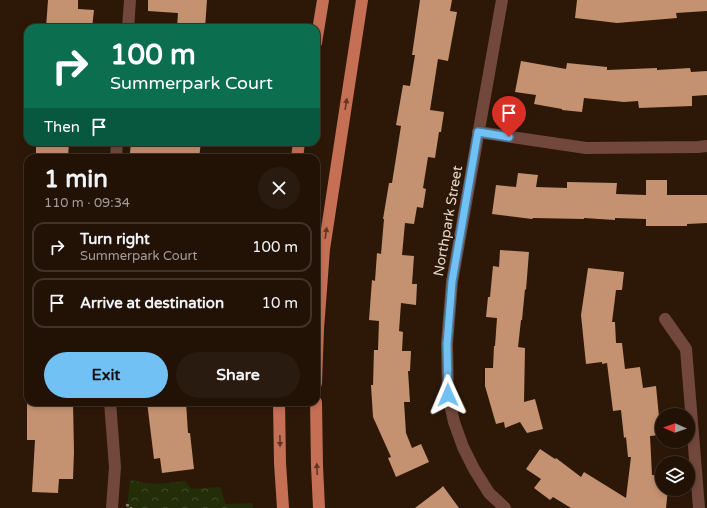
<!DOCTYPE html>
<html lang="en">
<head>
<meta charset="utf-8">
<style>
  :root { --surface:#221206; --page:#2a1b10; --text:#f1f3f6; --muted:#a29e9b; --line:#3f3228; --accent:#72c1f5 }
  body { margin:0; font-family:"Varela Round",sans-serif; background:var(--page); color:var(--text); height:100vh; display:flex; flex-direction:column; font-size:15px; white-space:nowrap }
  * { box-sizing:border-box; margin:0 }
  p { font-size:13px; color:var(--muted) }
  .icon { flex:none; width:22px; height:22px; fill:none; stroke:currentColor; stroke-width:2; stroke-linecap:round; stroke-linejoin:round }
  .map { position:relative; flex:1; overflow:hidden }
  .drawer { position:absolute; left:24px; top:154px; width:296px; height:252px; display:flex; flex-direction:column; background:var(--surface); border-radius:12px; box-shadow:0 2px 6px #0003,0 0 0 1px var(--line) }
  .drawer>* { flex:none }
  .top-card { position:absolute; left:24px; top:24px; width:296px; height:122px; border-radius:12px; box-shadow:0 2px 6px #0003,0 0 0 1px var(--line); background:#0b6e4f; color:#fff; overflow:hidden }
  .needle { width:26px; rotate:272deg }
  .buttons { position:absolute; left:655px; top:408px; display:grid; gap:8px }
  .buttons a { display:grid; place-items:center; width:40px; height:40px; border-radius:50%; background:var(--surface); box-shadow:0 2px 6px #0003,0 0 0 1px var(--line); font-size:20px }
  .pin { position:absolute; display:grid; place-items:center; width:34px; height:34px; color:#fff; margin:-41px -17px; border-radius:50% 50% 50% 0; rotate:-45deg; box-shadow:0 0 4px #0007 }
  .pin .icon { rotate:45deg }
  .me { position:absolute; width:44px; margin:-22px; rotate:359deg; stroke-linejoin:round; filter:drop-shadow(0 0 3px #0008) }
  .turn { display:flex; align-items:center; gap:14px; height:84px; padding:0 20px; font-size:18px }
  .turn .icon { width:52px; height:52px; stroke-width:2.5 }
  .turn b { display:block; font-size:28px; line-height:34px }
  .then { display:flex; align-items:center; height:38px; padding:0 20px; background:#0003; gap:8px; font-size:15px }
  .round { display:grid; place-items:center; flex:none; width:42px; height:42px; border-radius:21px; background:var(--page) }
  .overview { display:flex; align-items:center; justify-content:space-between; height:68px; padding:0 20px }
  h1 { font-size:24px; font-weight:700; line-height:30px }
  .cta { display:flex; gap:8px; margin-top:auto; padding:8px 20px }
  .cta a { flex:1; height:46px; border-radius:24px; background:var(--accent); color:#111; font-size:16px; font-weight:700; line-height:46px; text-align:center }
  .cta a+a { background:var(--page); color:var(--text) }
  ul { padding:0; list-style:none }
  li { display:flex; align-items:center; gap:12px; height:50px; margin:0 8px 6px; padding:0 12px; border:2px solid var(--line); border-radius:12px }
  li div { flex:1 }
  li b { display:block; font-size:15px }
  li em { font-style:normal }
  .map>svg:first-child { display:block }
  .grass { fill:#232d08 }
  .park { fill:url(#park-crowns) }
  .building { fill:#c49270 }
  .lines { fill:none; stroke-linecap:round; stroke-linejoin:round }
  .path { stroke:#8e7c70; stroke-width:2.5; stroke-dasharray:3 3; stroke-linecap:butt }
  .minor { stroke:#71483b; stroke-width:12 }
  .major { stroke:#c56f55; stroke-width:12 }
  .oneway { fill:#623623 }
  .route-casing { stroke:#4a7d9f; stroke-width:10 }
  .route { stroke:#72c1f5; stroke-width:7 }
  .labels { text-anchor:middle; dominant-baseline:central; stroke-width:4; stroke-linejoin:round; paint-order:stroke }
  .street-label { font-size:14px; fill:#e6d7cd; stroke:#2d1808 }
</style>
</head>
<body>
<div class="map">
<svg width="707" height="508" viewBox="0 0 707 508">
  <defs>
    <pattern id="park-crowns" width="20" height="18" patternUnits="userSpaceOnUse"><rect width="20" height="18" fill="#232d08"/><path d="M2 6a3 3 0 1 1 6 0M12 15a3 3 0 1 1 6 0" fill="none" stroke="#434b2b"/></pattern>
  </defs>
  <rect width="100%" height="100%" fill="#2d1808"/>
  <path class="grass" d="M252 503 253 508H227L226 504Z"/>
  <path class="park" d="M130 480 147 483 159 484 185 481 191 489 220 487 227 508H127Z"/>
  <g class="building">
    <path d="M48 0H78V9L94 10 92 28H46Z"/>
    <path d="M148 0H207L205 28H177L178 13 148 11Z"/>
    <path d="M420 0H452L450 11 457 12 448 61 438 59 430 110 444 112 441 132H439L435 158 428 157 423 188 426 189 423 208 417 207 414 224 405 223 402 255 414 256 412 284H417L416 305 401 303 399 331 403 332 402 351H411L410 371H408L410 402H404L406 433 412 448 421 444 429 462 396 477 388 458 391 457 373 417 371 385H373L374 350H378L379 321 369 320 372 280 375 281 377 253 381 254 384 219H383L389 183H392L401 126 396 125 403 85 410 86 415 55H412Z"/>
    <path d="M577 0H707V11L676 13 677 18 617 23 575 18Z"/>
    <path d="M521 61 566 69 567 63 607 67V70L657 68V70L690 68 691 72 707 71V95L692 96V106L639 108 638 101 624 102 584 98 582 112 562 110V109L534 104 536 95 515 92Z"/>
    <path d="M36 142H69L68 158H36Z"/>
    <path d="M131 142H201L199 158H166V155L130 153Z"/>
    <path d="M518 173 538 175 536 187 567 188V182L617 183 616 194 646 195V180H667V195H707V223L687 224V226H646V219L615 218V220L584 218V219L533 218 532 219 492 214 496 185 516 187Z"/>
    <path d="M500 250 529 252 526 290 525 289 522 320H521L518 347 525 348 524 402 535 399 543 429 527 433 520 422 505 428 504 422 496 424 485 386V368H493L494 346H495L497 318 486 317 488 297H490L493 266 499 267Z"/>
    <path d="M588 268 624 272 622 290H616L612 322H615L616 343H622L625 369 640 367 643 388 656 386 659 417H660V435L650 436 652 475 662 476V489H668L666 508H571L553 497 550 500 534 488 541 479 526 469 540 449 555 459 556 458 581 477 584 472 626 498 631 457H628L626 437 624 438 621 410 613 411 607 363 602 364V362L586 364 581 315Z"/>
    <path d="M27 402H73L74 452 73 479H59L58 493 32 492 35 440H27Z"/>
    <path d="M147 402H186L188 433H190L194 469 162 473 160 458 154 459Z"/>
    <path d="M443 486 459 508H415L440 489Z"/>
  </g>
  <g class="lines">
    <path class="path" d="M126 505 131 506V508"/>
    <g class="minor">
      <path d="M502 0 452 282 447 344 448 395 454 422 463 447 474 469 489 493 505 508"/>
      <path d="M128 28 130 0"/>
      <path d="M478 132 586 148 698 147 707 146"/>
      <path d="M116 158 117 142"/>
      <path d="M665 319 686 349 699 508"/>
      <path d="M110 402 115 467 112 508"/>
    </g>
    <g class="major">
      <path d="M316 43 323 0"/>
      <path d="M297 158 299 142"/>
      <path d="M316 383 318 329 324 249 362 0"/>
      <path d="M279 402 280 463 283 508"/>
      <path d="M316 402 317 466 319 508"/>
    </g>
  </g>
  <defs><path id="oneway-solid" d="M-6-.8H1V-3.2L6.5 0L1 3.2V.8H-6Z"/></defs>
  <g class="oneway">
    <use href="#oneway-solid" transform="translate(346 104) rotate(-81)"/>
    <use href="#oneway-solid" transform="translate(326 233) rotate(-82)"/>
    <use href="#oneway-solid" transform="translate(280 441) rotate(89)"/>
    <use href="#oneway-solid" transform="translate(317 469) rotate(-93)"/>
  </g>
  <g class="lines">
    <g class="route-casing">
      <path id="route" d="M448 395 447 344 452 282 478 132 509 137"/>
    </g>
    <use href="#route" class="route"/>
  </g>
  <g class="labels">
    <g class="street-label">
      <text transform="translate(448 221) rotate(-80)">Northpark Street</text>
    </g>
  </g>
</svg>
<div class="buttons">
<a><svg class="needle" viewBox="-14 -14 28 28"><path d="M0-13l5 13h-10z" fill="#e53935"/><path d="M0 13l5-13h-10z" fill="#a29e9b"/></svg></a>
<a><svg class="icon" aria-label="layers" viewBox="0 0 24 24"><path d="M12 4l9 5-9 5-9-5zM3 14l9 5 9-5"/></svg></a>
</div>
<div class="pin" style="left:509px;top:137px;background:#d93025"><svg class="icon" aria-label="arrive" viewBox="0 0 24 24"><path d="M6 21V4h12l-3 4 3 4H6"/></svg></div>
<svg class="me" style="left:448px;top:395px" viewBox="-20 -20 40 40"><path d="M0-17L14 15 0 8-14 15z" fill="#72c1f5" stroke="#fff" stroke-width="4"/></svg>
<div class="top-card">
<div class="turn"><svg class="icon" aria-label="right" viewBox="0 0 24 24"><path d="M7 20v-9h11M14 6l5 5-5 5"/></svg><div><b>100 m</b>Summerpark Court</div></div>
<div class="then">Then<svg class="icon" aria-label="arrive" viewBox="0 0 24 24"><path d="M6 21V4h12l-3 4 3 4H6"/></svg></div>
</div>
<section class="drawer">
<div class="overview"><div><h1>1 min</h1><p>110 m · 09:34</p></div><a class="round"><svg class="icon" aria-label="close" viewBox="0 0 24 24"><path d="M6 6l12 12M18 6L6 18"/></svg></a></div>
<ul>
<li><svg class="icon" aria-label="right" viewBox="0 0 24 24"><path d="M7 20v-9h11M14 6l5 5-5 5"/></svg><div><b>Turn right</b><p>Summerpark Court</p></div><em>100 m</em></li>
<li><svg class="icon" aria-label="arrive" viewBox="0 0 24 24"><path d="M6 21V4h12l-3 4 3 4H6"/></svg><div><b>Arrive at destination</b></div><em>10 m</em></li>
</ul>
<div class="cta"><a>Exit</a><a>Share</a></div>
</section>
</div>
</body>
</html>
